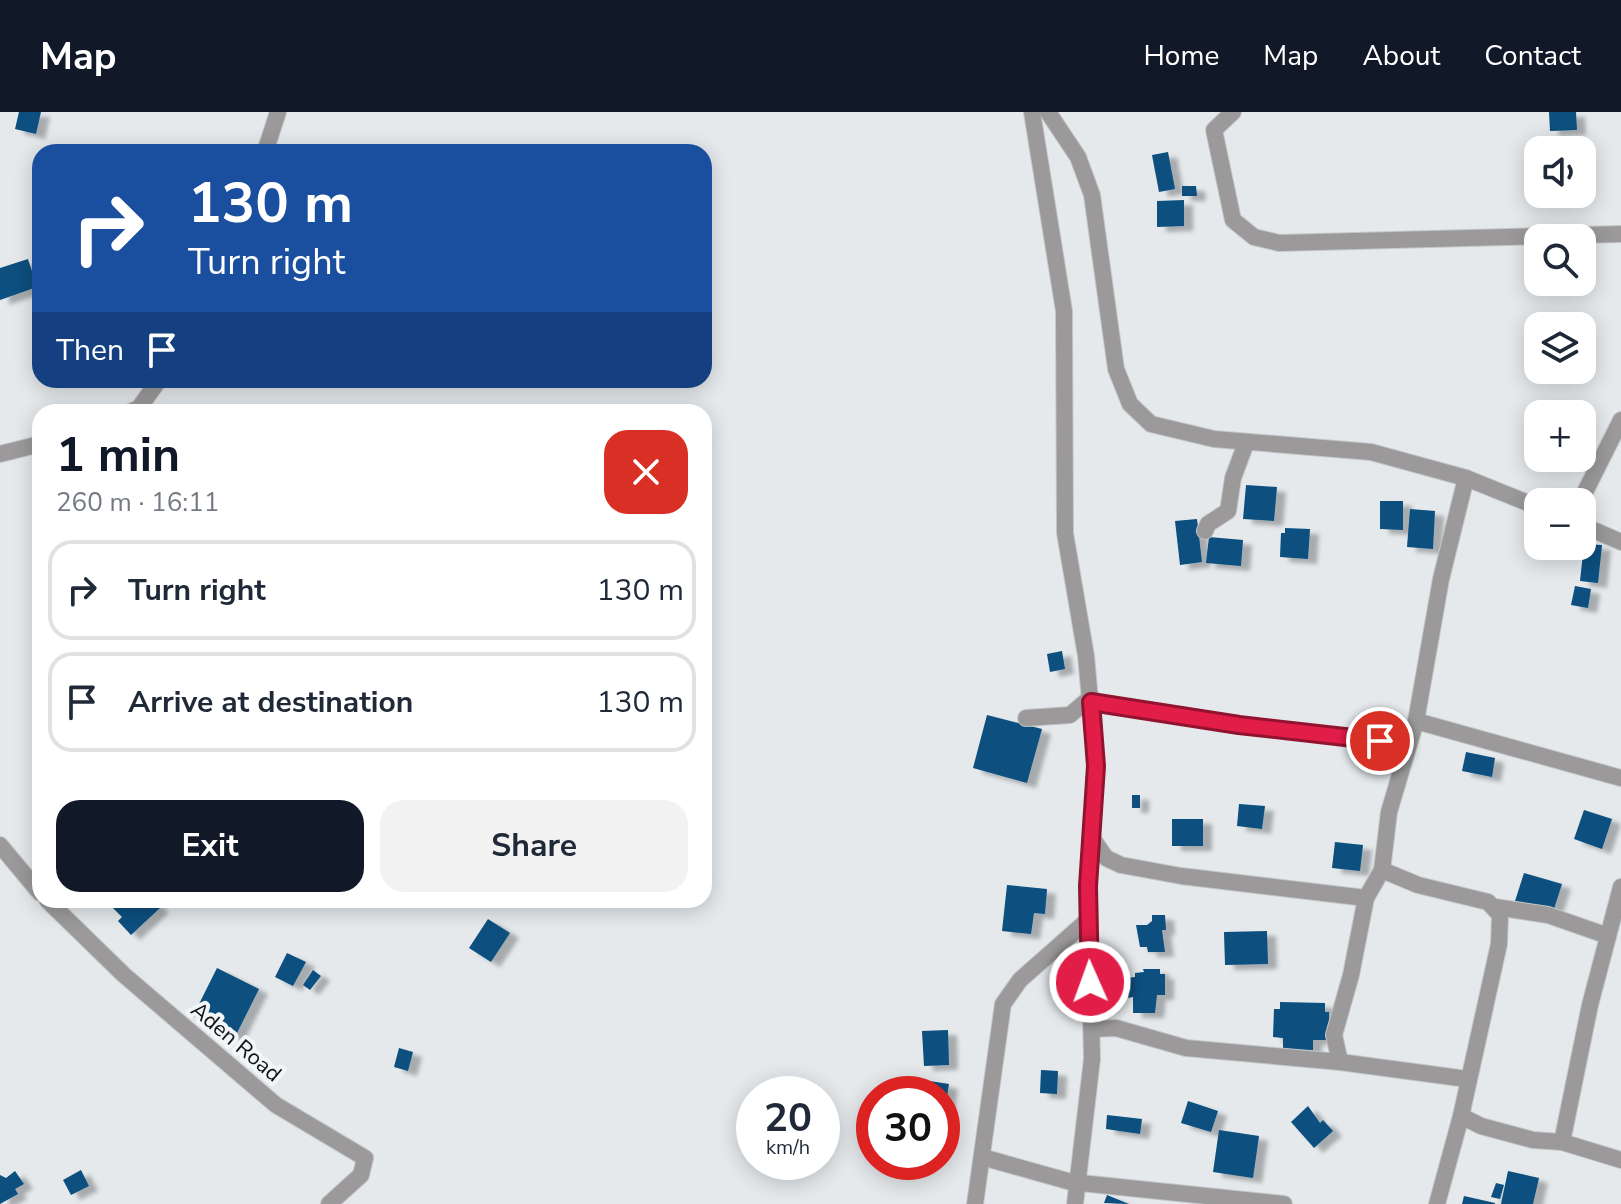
<!DOCTYPE html>
<html lang="en">
<head>
<meta charset="utf-8">
<style>
  :root { --surface:#fff; --page:#f2f2f3; --text:#1f2937; --muted:#747a83; --line:#e0e1e3; --accent:#111827 }
  body { margin:0; font-family:"Nunito Sans",sans-serif; background:var(--page); color:var(--text); height:100vh; display:flex; flex-direction:column; font-size:30px; white-space:nowrap }
  * { box-sizing:border-box; margin:0 }
  p { font-size:26px; color:var(--muted) }
  .icon { flex:none; width:44px; height:44px; fill:none; stroke:currentColor; stroke-width:2; stroke-linecap:round; stroke-linejoin:round }
  .map { position:relative; flex:1; overflow:hidden }
  .drawer { position:absolute; left:32px; top:292px; width:680px; height:504px; display:flex; flex-direction:column; background:var(--surface); border-radius:24px; box-shadow:0 4px 20px #0003 }
  .drawer>* { flex:none }
  .banner { position:absolute; left:32px; top:32px; width:680px; height:244px; border-radius:24px; box-shadow:0 4px 20px #0003; background:#1a4fa0; color:#fff; overflow:hidden }
  .fabs { position:absolute; left:1524px; top:24px; display:grid; gap:16px }
  .fabs a { display:grid; place-items:center; width:72px; height:72px; border-radius:16px; background:var(--surface); box-shadow:0 4px 20px #0003; font-size:40px }
  .speed { position:absolute; left:736px; top:964px; display:flex; gap:16px; font-size:40px; font-weight:700; text-align:center }
  .speed>* { display:grid; place-content:center; width:104px; height:104px; border-radius:50%; background:var(--surface); box-shadow:0 4px 20px #0003; line-height:1 }
  .speed small { font-size:20px; font-weight:400 }
  .speed .limit { border:12px solid #d22; background:#fff; color:#111 }
  .pin { position:absolute; display:grid; place-items:center; width:68px; height:68px; color:#fff; margin:-34px; border:4px solid #fff; border-radius:50%; box-shadow:0 2px 8px #0007 }
  .me { position:absolute; width:88px; margin:-44px; rotate:358deg; stroke-linejoin:round; filter:drop-shadow(0 0 6px #0008) }
  .turn { display:flex; align-items:center; gap:28px; height:168px; padding:0 24px; font-size:36px }
  .turn .icon { width:104px; height:104px; stroke-width:2.5 }
  .turn b { display:block; font-size:56px; line-height:68px }
  .then { display:flex; align-items:center; height:76px; padding:0 24px; background:#0003; gap:16px; font-size:30px }
  .round { display:grid; place-items:center; flex:none; width:84px; height:84px; border-radius:24px; background:var(--page) }
  .head { display:flex; align-items:center; justify-content:space-between; height:136px; padding:0 24px }
  h1 { font-size:48px; font-weight:700; line-height:60px; color:var(--accent) }
  .primary-button { display:flex; gap:16px; margin-top:auto; padding:16px 24px }
  .primary-button a { flex:1; height:92px; border-radius:24px; background:var(--accent); color:#fff; font-size:32px; font-weight:700; line-height:92px; text-align:center }
  .primary-button a+a { background:var(--page); color:var(--text) }
  ul { padding:0; list-style:none }
  li { display:flex; align-items:center; gap:24px; height:100px; margin:0 16px 12px; padding:0 8px; border:4px solid var(--line); border-radius:24px }
  li div { flex:1 }
  li b { display:block; font-size:30px }
  li em { font-style:normal }
  header { display:flex; align-items:center; gap:48px; box-sizing:border-box; height:112px; padding:0 40px; background:var(--accent); color:#fff }
  header strong { font-size:38px }
  nav { display:flex; gap:44px; margin-inline-start:auto; font-size:28px }
  .map>svg:first-child { display:block }
  .building { fill:#084f7f; filter:url(#shadow) }
  .lines { fill:none; stroke-linecap:round; stroke-linejoin:round }
  .minor-casing { stroke:#c3c7c9; stroke-width:18 }
  .minor { stroke:#9b999a; stroke-width:16 }
  .route-casing { stroke:#92132f; stroke-width:20 }
  .route { stroke:#e11d48; stroke-width:14 }
  .labels { text-anchor:middle; dominant-baseline:central; stroke-width:8; stroke-linejoin:round; paint-order:stroke }
  .street-label { font-size:22px; fill:#111213; stroke:#f3f6f9 }
</style>
</head>
<body>
<header>
<strong>Map</strong>
<nav><a>Home</a><a>Map</a><a>About</a><a>Contact</a></nav>
</header>
<div class="map">
<svg width="1621" height="1092" viewBox="0 0 1621 1092">
  <defs>
    <filter id="shadow"><feDropShadow dx="9" dy="5" stdDeviation="2" flood-color="#0004"/></filter>
  </defs>
  <rect width="100%" height="100%" fill="#e5e9ec"/>
  <g class="building">
    <path d="M19 0H41L36 22 15 17Z"/>
    <path d="M1549 0H1576L1577 18 1550 19Z"/>
    <path d="M1168 40 1175 77 1159 80 1152 43Z"/>
    <path d="M1182 74H1196L1197 84H1182Z"/>
    <path d="M1184 88V114L1157 115V89Z"/>
    <path d="M28 147 37 175 0 188V156Z"/>
    <path d="M1246 373 1277 375 1274 409 1243 407Z"/>
    <path d="M1380 389H1403V418L1380 417Z"/>
    <path d="M1410 397 1435 399 1433 437 1407 435Z"/>
    <path d="M1197 407 1202 450 1180 453 1175 409Z"/>
    <path d="M1285 416 1310 417 1308 447 1280 445 1281 421H1285Z"/>
    <path d="M1209 425 1243 428 1241 454 1206 451Z"/>
    <path d="M1584 432 1602 433 1598 471 1580 469Z"/>
    <path d="M1575 474 1591 477 1588 496 1571 493Z"/>
    <path d="M1062 539 1065 557 1050 560 1047 542Z"/>
    <path d="M987 603 1042 617 1027 671 973 656Z"/>
    <path d="M1466 640 1495 646 1492 665 1462 659Z"/>
    <rect x="1132" y="683" width="8" height="13"/>
    <path d="M1239 692 1265 694 1262 717 1237 714Z"/>
    <path d="M1584 698 1612 707 1602 737 1574 727Z"/>
    <rect x="1172" y="707" width="31" height="27"/>
    <path d="M1335 730 1363 733 1360 759 1332 756Z"/>
    <path d="M1524 761 1562 772 1553 800 1515 789Z"/>
    <path d="M1007 773 1047 777 1045 802 1034 801 1031 822 1002 819Z"/>
    <path d="M111 788H152L160 796 131 823 118 809 122 805 108 791Z"/>
    <path d="M1152 803H1165L1166 818H1162L1165 840H1148L1147 835H1140L1136 813H1147L1152 809Z"/>
    <path d="M488 807 510 821 491 850 469 836Z"/>
    <path d="M1267 819 1268 852 1225 853 1224 820Z"/>
    <path d="M287 841 306 850 293 874 275 865Z"/>
    <path d="M217 856 259 877 235 925 193 904Z"/>
    <path d="M1143 857H1160V862H1165V883H1157L1155 901H1133V885L1128 886 1127 866 1135 865V861L1144 860Z"/>
    <path d="M313 858 321 864 310 878 303 873Z"/>
    <path d="M1280 890 1325 891V900H1329V928H1313V938L1283 937V926L1273 925 1274 897H1280Z"/>
    <path d="M948 918 949 953 924 954 922 919Z"/>
    <path d="M399 936 413 940 408 959 394 955Z"/>
    <path d="M1041 958 1058 959 1057 982 1040 981Z"/>
    <path d="M910 966 949 972 944 1002 942 982H908Z"/>
    <path d="M1188 989 1218 999 1211 1020 1181 1011Z"/>
    <path d="M1308 994 1320 1011 1323 1008 1333 1019 1314 1036 1291 1010Z"/>
    <path d="M1107 1003 1142 1007 1140 1022 1106 1017Z"/>
    <path d="M1219 1018 1259 1024 1253 1066 1213 1060Z"/>
    <path d="M81 1058 89 1074 71 1083 63 1068Z"/>
    <path d="M15 1059 24 1072 15 1077 18 1082 0 1092V1063L6 1066Z"/>
    <path d="M1508 1059 1539 1066 1533 1092H1501Z"/>
    <path d="M1496 1071 1504 1073 1500 1087 1491 1085Z"/>
    <path d="M1107 1083 1129 1092 1104 1091Z"/>
    <path d="M1464 1084 1495 1091V1092H1462Z"/>
  </g>
  <g class="lines">
    <g class="minor-casing">
      <g id="minor">
        <path d="M1032 0 1064 199 1065 421 1086 544 1096 654 1088 774 1092 947 1075 1092"/>
        <path d="M1048 0 1078 45 1092 83 1116 257 1130 292 1151 312 1214 327 1371 340 1466 366 1538 395"/>
        <path d="M1233 0 1214 18 1233 108 1254 125 1279 131 1621 122"/>
        <path d="M265 40 278 0"/>
        <path d="M130 300 139 296 159 268"/>
        <path d="M0 342 40 332"/>
        <path d="M1580 390 1621 308"/>
        <path d="M1582 413 1621 430"/>
        <path d="M1205 419 1208 412 1228 399 1233 366 1246 331"/>
        <path d="M1091 590 1239 613 1408 632"/>
        <path d="M1026 606 1070 603 1091 585"/>
        <path d="M1416 609 1621 666"/>
        <path d="M1092 726 1106 746 1121 753 1181 764 1366 786"/>
        <path d="M0 733 40 781"/>
        <path d="M1382 758 1418 773 1488 790 1500 803 1499 832 1461 1004 1437 1092"/>
        <path d="M47 788 124 863 276 993 365 1046 361 1063 329 1092"/>
        <path d="M1495 795 1548 803 1608 824"/>
        <path d="M1092 917 1116 916 1186 936 1340 950 1467 967"/>
        <path d="M1340 950 1334 923 1351 863 1366 786 1382 758 1389 700 1416 609 1441 467 1466 366"/>
        <path d="M1461 1004 1481 1014 1533 1028 1562 1030 1621 1048"/>
        <path d="M1562 1030 1590 893 1621 775"/>
        <path d="M982 1045 1071 1070 1284 1092"/>
        <path d="M975 1092 1003 892 1020 868 1089 807"/>
      </g>
    </g>
    <use href="#minor" class="minor"/>
  </g>
  <g class="lines">
    <g class="route-casing">
      <path id="route" d="M1090 870 1088 774 1096 654 1091 590 1239 613 1380 629"/>
    </g>
    <use href="#route" class="route"/>
  </g>
  <g class="labels">
    <g class="street-label">
      <text transform="translate(236 930) rotate(40)">Aden Road</text>
    </g>
  </g>
</svg>
<div class="fabs">
<a><svg class="icon" aria-label="sound" viewBox="0 0 24 24"><path d="M4 9h4l5-4v14l-5-4H4zM17 9q2 3 0 6"/></svg></a>
<a><svg class="icon" aria-label="search" viewBox="0 0 24 24"><circle cx="10" cy="10" r="6"/><path d="M15 15l6 6"/></svg></a>
<a><svg class="icon" aria-label="layers" viewBox="0 0 24 24"><path d="M12 4l9 5-9 5-9-5zM3 14l9 5 9-5"/></svg></a>
<a>+</a>
<a>−</a>
</div>
<div class="speed"><div>20<small>km/h</small></div><div class="limit">30</div></div>
<div class="pin" style="left:1380px;top:629px;background:#d93025"><svg class="icon" aria-label="arrive" viewBox="0 0 24 24"><path d="M6 21V4h12l-3 4 3 4H6"/></svg></div>
<svg class="me" style="left:1090px;top:870px" viewBox="-20 -20 40 40"><circle r="17" fill="#e11d48" stroke="#fff" stroke-width="3"/><path d="M0-11L8 9 0 5-8 9z" fill="#fff"/></svg>
<div class="banner">
<div class="turn"><svg class="icon" aria-label="right" viewBox="0 0 24 24"><path d="M7 20v-9h11M14 6l5 5-5 5"/></svg><div><b>130 m</b>Turn right</div></div>
<div class="then">Then<svg class="icon" aria-label="arrive" viewBox="0 0 24 24"><path d="M6 21V4h12l-3 4 3 4H6"/></svg></div>
</div>
<section class="drawer">
<div class="head"><div><h1>1 min</h1><p>260 m · 16:11</p></div><a class="round" style="background:#d93025;color:#fff"><svg class="icon" aria-label="close" viewBox="0 0 24 24"><path d="M6 6l12 12M18 6L6 18"/></svg></a></div>
<ul>
<li><svg class="icon" aria-label="right" viewBox="0 0 24 24"><path d="M7 20v-9h11M14 6l5 5-5 5"/></svg><div><b>Turn right</b></div><em>130 m</em></li>
<li><svg class="icon" aria-label="arrive" viewBox="0 0 24 24"><path d="M6 21V4h12l-3 4 3 4H6"/></svg><div><b>Arrive at destination</b></div><em>130 m</em></li>
</ul>
<div class="primary-button"><a>Exit</a><a>Share</a></div>
</section>
</div>
</body>
</html>
